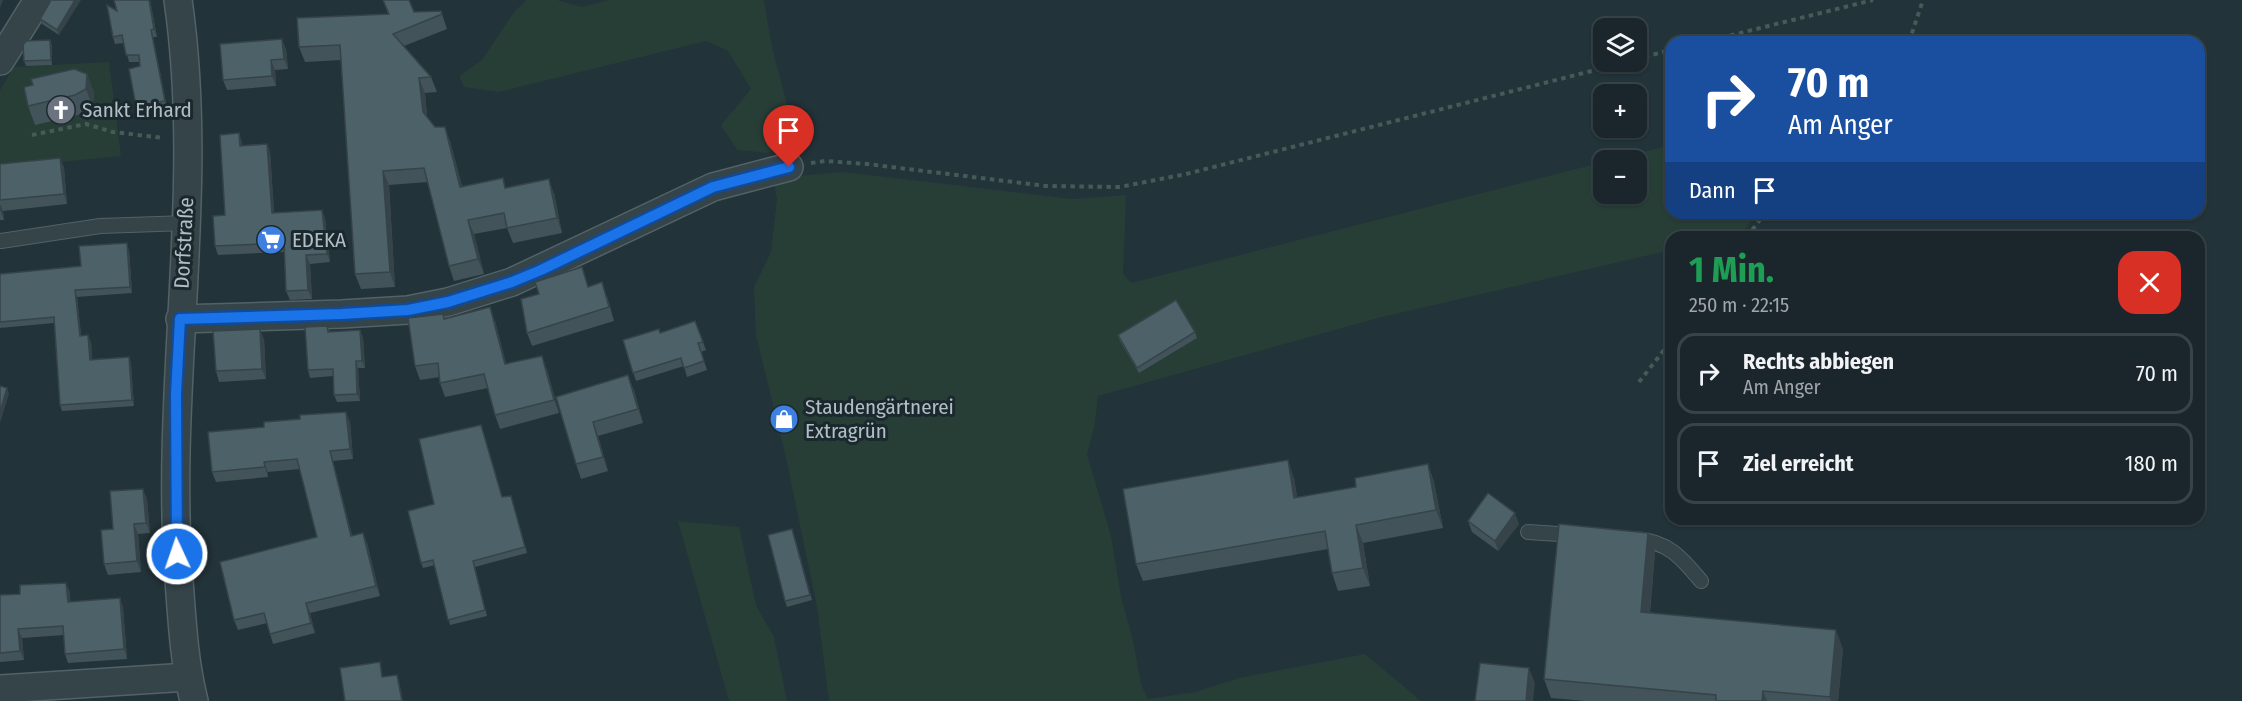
<!DOCTYPE html>
<html lang="de">
<head>
<meta charset="utf-8">
<style>
  :root { --surface:#1a262b; --page:#273237; --text:#f1f3f6; --muted:#9fa5a9; --line:#384347 }
  body { margin:0; font-family:"Fira Sans Condensed",sans-serif; background:var(--page); color:var(--text); height:100vh; display:flex; flex-direction:column; font-size:22px; white-space:nowrap }
  * { box-sizing:border-box; margin:0 }
  p { font-size:20px; color:var(--muted) }
  .icon { flex:none; width:33px; height:33px; fill:none; stroke:currentColor; stroke-width:2; stroke-linecap:round; stroke-linejoin:round }
  .map { position:relative; flex:1; overflow:hidden }
  .details { position:absolute; left:1665px; top:231px; width:540px; height:294px; display:flex; flex-direction:column; background:var(--surface); border-radius:18px; box-shadow:0 2px 4px #0004,0 0 0 2px var(--line) }
  .details>* { flex:none }
  .hud { position:absolute; left:1665px; top:36px; width:540px; height:183px; border-radius:18px; box-shadow:0 2px 4px #0004,0 0 0 2px var(--line); background:#1a4fa0; color:#fff; overflow:hidden }
  .fabs { position:absolute; left:1593px; top:18px; display:grid; gap:12px }
  .fabs a { display:grid; place-items:center; width:54px; height:54px; border-radius:12px; background:var(--surface); box-shadow:0 2px 4px #0004,0 0 0 2px var(--line); font-size:30px }
  .pin { position:absolute; display:grid; place-items:center; width:51px; height:51px; color:#fff; margin:-62px -26px; border-radius:50% 50% 50% 0; rotate:-45deg; box-shadow:0 0 6px #0007 }
  .pin .icon { rotate:45deg }
  .me { position:absolute; width:66px; margin:-33px; rotate:357deg; stroke-linejoin:round; filter:drop-shadow(0 0 4px #0008) }
  .turn { display:flex; align-items:center; gap:21px; height:126px; padding:0 24px; font-size:27px }
  .turn .icon { width:78px; height:78px; stroke-width:2.5 }
  .turn b { display:block; font-size:42px; line-height:51px }
  .then { display:flex; align-items:center; height:57px; padding:0 24px; background:#0003; gap:12px; font-size:22px }
  .round { display:grid; place-items:center; flex:none; width:63px; height:63px; border-radius:18px; background:var(--page) }
  .summary { display:flex; align-items:center; justify-content:space-between; height:102px; padding:0 24px }
  h1 { font-size:36px; font-weight:700; line-height:45px; color:#1e9e55 }
  ul { padding:0; list-style:none }
  li { display:flex; align-items:center; gap:18px; height:81px; margin:0 12px 9px; padding:0 12px; border:3px solid var(--line); border-radius:18px }
  li div { flex:1 }
  li b { display:block; font-size:22px }
  li em { font-style:normal }
  .map>svg:first-child { display:block }
  .green { fill:#273e37 }
  .lines { fill:none; stroke-linecap:round; stroke-linejoin:round }
  .service-casing { stroke:#536267; stroke-width:16 }
  .minor-casing { stroke:#536267; stroke-width:30 }
  .path { stroke:#455b57; stroke-width:4; stroke-dasharray:4.5 4.5; stroke-linecap:butt }
  .service { stroke:#354449; stroke-width:14 }
  .minor { stroke:#354449; stroke-width:27 }
  .wall { fill:#425359 }
  .shaded-wall { fill:#364449 }
  .building { fill:#4d6168; stroke:#364449; stroke-width:1.5 }
  .route-casing { stroke:#114b97; stroke-width:15 }
  .route { stroke:#1a73e8; stroke-width:10 }
  .labels { text-anchor:middle; dominant-baseline:central; stroke-width:6; stroke-linejoin:round; paint-order:stroke }
  .poi-label { font-size:21px; fill:#b0bfc6; stroke:#1b292e; text-anchor:start }
  .street-label { font-size:21px; fill:#b0bfc6; stroke:#1b292e }
</style>
</head>
<body>
<div class="map">
<svg width="2242" height="701" viewBox="0 0 2242 701">
  <rect width="100%" height="100%" fill="#223339"/>
  <g class="green">
    <path d="M526 0H557L582 7 609 0H764L772 47 796 139 768 153 737 150 721 125 751 89 728 51 706 41 499 92 464 87 459 76 482 60 514 12Z"/>
    <path d="M109 62 121 156 0 168V90L14 67Z"/>
    <path d="M1671 145V213H1757L1741 234 1727 237H1671V250L1378 318 1098 396 1095 424 1087 454 1111 536 1121 597 1133 640 1141 684 1148 699 1195 692 1239 678 1365 654 1421 701H829L817 607 786 458 756 335 754 287 771 252 777 199 773 178 843 172 1073 199 1126 195 1123 274 1131 283 1603 162 1604 194H1636V160H1611Z"/>
    <path d="M678 521 739 527 756 605 774 637 787 701H729Z"/>
  </g>
  <g class="lines">
    <g class="service-casing">
      <g id="service">
        <path d="M1 241 100 226 187 223"/>
        <path d="M1528 532 1574 535"/>
        <path d="M1635 539C1668 541 1682 558 1701 581"/>
      </g>
    </g>
    <g class="minor-casing">
      <g id="minor">
        <path d="M178 0C206 192 164 387 179 580 182 620 184 661 194 701"/>
        <path d="M0 61 38 0"/>
        <path d="M180 319 342 314 408 310 448 302 512 282 713 187 789 167"/>
        <path d="M0 689 188 677"/>
      </g>
    </g>
    <g class="path">
      <path d="M1704 42 1873 0"/>
      <path d="M1909 42 1923 0"/>
      <path d="M1636 59 1671 50"/>
      <path d="M32 135 86 124 113 132 164 138"/>
      <path d="M811 163 825 161 867 164 1046 186 1120 187 1186 174 1627 62"/>
      <path d="M1747 237 1765 213"/>
      <path d="M1639 382 1671 341"/>
    </g>
    <use href="#service" class="service"/>
    <use href="#minor" class="minor"/>
  </g>
  <g class="wall">
    <path d="M150 0 157 37H153L167 108 139 114 136 106 140 66V62H129L124 43 115 44 113 37 117 11Z"/>
    <path d="M383 0H409L414 12 441 11 447 29 404 46 431 77 437 92 425 93 427 117 435 127 450 141 462 186 506 187 554 193 562 233 513 243 507 228 474 234 484 274 454 281 449 266 428 182 389 185 395 287 361 289 355 274 341 60 305 62 299 47 388 14Z"/>
    <path d="M50 2 59 35 42 24 40 19Z"/>
    <path d="M52 45V65L26 66 24 61Z"/>
    <path d="M286 49 288 69 275 70 276 86 227 90 223 80Z"/>
    <path d="M87 74 94 93 93 108 82 114 35 125 28 106Z"/>
    <path d="M239 133 242 145 267 144 270 152 274 213 322 210 325 219 330 262 310 264 312 299 290 300 286 291 284 252 218 255 215 246 225 215Z"/>
    <path d="M60 158 64 168 67 204 3 211 4 220H0V164Z"/>
    <path d="M129 250 132 293 77 297 81 336 91 342 92 359 129 357 131 364 134 406 62 411 60 405 54 323 0 328V274L81 266Z"/>
    <path d="M589 287 607 296 614 321 532 346 527 333Z"/>
    <path d="M445 319 495 321 506 364 547 370 559 413 500 429 495 415 488 388 445 397 440 383V377L420 380 415 366Z"/>
    <path d="M695 321 706 350 701 352 707 370 687 377 684 366 636 381 623 340 660 333Z"/>
    <path d="M327 326 330 332 363 337 365 368H358L360 401 337 402 334 395 333 376 310 378 308 370Z"/>
    <path d="M1195 332 1197 338 1139 373 1120 341 1118 335Z"/>
    <path d="M264 339 266 379 219 382 216 371Z"/>
    <path d="M634 390 643 423 598 436 608 471 581 479 576 464 556 397Z"/>
    <path d="M350 422 353 459 333 461 352 536 367 543 380 596 310 613 315 633 273 644 267 623 238 630 234 620 317 537 300 469 268 472V477L216 482 212 472Z"/>
    <path d="M1428 464 1434 482 1443 528 1363 543 1370 586 1338 591 1332 573 1328 549 1143 581 1136 564 1294 478 1297 497 1356 487Z"/>
    <path d="M143 489 147 500 150 533 138 534 141 572 108 575 104 564 113 529Z"/>
    <path d="M511 496 527 553 475 567 487 616 450 625 435 565 423 568 421 563 502 497Z"/>
    <path d="M1468 521 1519 524 1498 551 1472 532Z"/>
    <path d="M1648 533 1655 552 1650 613 1843 649 1838 701H1586L1551 698 1544 679Z"/>
    <path d="M794 534 812 600 787 607 785 601Z"/>
    <path d="M70 592V602L120 598 123 608 127 659 68 663 65 654 64 635 22 638 24 660 0 662V595Z"/>
  </g>
  <g class="shaded-wall">
    <path d="M0 0H3L0 8Z"/>
    <path d="M75 0H81L59 35 57 30Z"/>
    <path d="M149 0H150L157 37 154 29Z"/>
    <path d="M151 30 153 37 167 108 165 101Z"/>
    <path d="M282 39 286 49 288 69 284 59Z"/>
    <path d="M50 40 52 45V65L51 60Z"/>
    <path d="M271 60 275 70 276 86 272 76Z"/>
    <path d="M87 74 94 93 93 108 86 89Z"/>
    <path d="M419 78 425 93 428 126 423 112Z"/>
    <path d="M445 127 450 141 466 201 460 187Z"/>
    <path d="M239 133 242 142 243 154 240 146Z"/>
    <path d="M267 144 270 152 275 222 272 213Z"/>
    <path d="M60 158 64 168 67 204 64 194Z"/>
    <path d="M383 171 389 185 395 287 390 272Z"/>
    <path d="M549 179 554 193 562 233 557 218Z"/>
    <path d="M0 204 3 211 4 220 0 210Z"/>
    <path d="M322 210 325 219 330 262 327 254Z"/>
    <path d="M468 220 474 234 484 274 478 259Z"/>
    <path d="M127 243 129 250 132 293 130 287Z"/>
    <path d="M306 255 310 264 312 299 308 290Z"/>
    <path d="M75 290 77 297 82 342 80 336Z"/>
    <path d="M490 307 495 321 510 378 505 364Z"/>
    <path d="M260 329 264 339 266 379 262 369Z"/>
    <path d="M360 330 363 337 365 368 362 361Z"/>
    <path d="M88 335 91 342 93 366 90 360Z"/>
    <path d="M542 356 547 370 559 413 554 400Z"/>
    <path d="M129 357 131 364 134 406 132 400Z"/>
    <path d="M356 361 358 368 360 401 357 394Z"/>
    <path d="M628 375 634 390 643 423 638 409Z"/>
    <path d="M7 388 9 394 0 423V412Z"/>
    <path d="M346 412 350 422 353 459 350 449Z"/>
    <path d="M593 422 598 436 608 471 603 457Z"/>
    <path d="M330 451 333 461 355 546 351 536Z"/>
    <path d="M1288 460 1294 478 1300 515 1294 498Z"/>
    <path d="M264 462 268 472V477L265 467Z"/>
    <path d="M1428 464 1434 482 1443 528 1436 510Z"/>
    <path d="M143 489 147 500 150 533 146 523Z"/>
    <path d="M1515 513 1519 524 1498 551 1495 541Z"/>
    <path d="M134 524 138 534 141 572 137 561Z"/>
    <path d="M1356 525 1363 543 1370 586 1363 568Z"/>
    <path d="M363 533 367 543 380 596 376 586Z"/>
    <path d="M1648 533 1655 552 1648 631 1641 612Z"/>
    <path d="M66 583 70 592 71 611 68 602Z"/>
    <path d="M120 598 123 608 127 659 124 649Z"/>
    <path d="M306 603 310 613 315 633 311 623Z"/>
    <path d="M18 629 22 638 24 660 20 651Z"/>
    <path d="M1836 630 1843 649 1838 701H1831L1830 697Z"/>
    <path d="M1529 668 1535 683 1533 701H1526Z"/>
    <path d="M397 675 399 680 403 701H402Z"/>
    <path d="M1763 691 1767 701H1762Z"/>
  </g>
  <g class="building">
    <path d="M50 0H75L57 30 40 19 50 2Z"/>
    <path d="M114 0H149L154 29 151 30 165 101 136 106 129 69 140 66 139 55H126L122 35 113 37 107 5 117 11Z"/>
    <path d="M383 0H409L414 12 441 11 442 14 393 34 431 77 419 78 423 112 435 127H445L460 187 503 178 505 188 549 179 557 218 507 228 504 213 468 220 478 259 449 266 424 168 383 171 390 272 355 274 340 45 299 47 297 18 389 14Z"/>
    <path d="M282 39 284 59 271 60 272 76 223 80 220 44Z"/>
    <path d="M50 40 51 60 24 61 23 45 26 41Z"/>
    <path d="M74 69 87 74 86 89 75 95 28 106 24 87 33 85 31 79Z"/>
    <path d="M239 133 240 146 267 144 272 213 322 210 327 254 306 255 308 290 286 291 284 243 215 246 213 216 225 215 220 135Z"/>
    <path d="M60 158 64 194 0 200V164Z"/>
    <path d="M127 243 130 287 75 290 80 336 88 335 90 360 129 357 132 400 60 405 54 317 0 322V274L81 266 79 246Z"/>
    <path d="M582 267 588 287 602 282 609 307 527 333 521 299 539 294 535 282Z"/>
    <path d="M1176 300 1195 332 1137 368 1118 335Z"/>
    <path d="M490 307 505 364 542 356 554 400 495 415 484 374 440 383 438 363 415 366 408 318 443 314 444 319Z"/>
    <path d="M695 321 703 342 698 343 704 361 684 368 681 358 633 373 623 340 659 329 660 333Z"/>
    <path d="M327 326 328 332 360 330 362 361H356L357 394 334 395 333 369 308 370 305 327Z"/>
    <path d="M260 329 262 369 216 371 213 331Z"/>
    <path d="M628 375 638 409 593 422 603 457 576 464 556 397Z"/>
    <path d="M0 386 7 388 0 412Z"/>
    <path d="M346 412 350 449 330 451 351 536 363 533 376 586 306 603 311 623 270 634 264 613 234 620 220 562 317 537 297 459 264 462 265 467 212 472 208 432 264 427V422L300 419V415Z"/>
    <path d="M481 425 502 497 511 496 525 547 473 561 485 610 448 620 433 560 421 563 408 511 434 504 419 439Z"/>
    <path d="M1288 460 1294 498 1356 487 1355 478 1428 464 1436 510 1356 525 1363 568 1332 573 1325 531 1136 564 1123 489Z"/>
    <path d="M143 489 146 523 134 524 137 561 104 564 101 530 113 529 110 491Z"/>
    <path d="M1488 493 1515 513 1495 541 1468 521Z"/>
    <path d="M1559 524 1648 533 1641 612 1836 630 1830 697 1763 691 1762 701H1716V695L1544 679Z"/>
    <path d="M792 529 810 595 785 601 768 535Z"/>
    <path d="M66 583 68 602 120 598 124 649 65 654 63 626 18 629 20 651 0 653V595L20 594V585Z"/>
    <path d="M380 662 382 677 397 675 402 701H345L340 668Z"/>
    <path d="M1480 663 1529 668 1526 701H1475Z"/>
  </g>
  <g class="lines">
    <g class="route-casing">
      <path id="route" d="M177 554 176 394 180 319 342 314 408 310 448 302 512 282 541 270 713 187 789 167"/>
    </g>
    <use href="#route" class="route"/>
  </g>
  <defs>
    <g id="church-disc" transform="scale(1.5)"><circle r="9.5" fill="#6b7280" stroke="#1b292e"/><path d="M-1.2-6h2.4v3.5h3.3v2.4h-3.3V6h-2.4V-.1h-3.3v-2.4h3.3Z" fill="#fff"/></g>
    <g id="supermarket-disc" transform="scale(1.5)"><circle r="9.5" fill="#3f7fe0" stroke="#1b292e"/><path d="M-6-5.5h2.5l.6 2H6L4.5 2H-2.5L-4.4-4H-6ZM-1.5 3.2a1.3 1.3 0 1 0 .1 0ZM3 3.2a1.3 1.3 0 1 0 .1 0Z" fill="#fff"/></g>
    <g id="shop-disc" transform="scale(1.5)"><circle r="9.5" fill="#3f7fe0" stroke="#1b292e"/><path d="M-5-2.5h2.3a2.7 3.5 0 0 1 5.4 0H5L5.5 6h-11ZM-1.5-2.5h3a1.5 2.3 0 0 0-3 0Z" fill="#fff"/></g>
  </defs>
  <g fill-rule="evenodd">
    <use href="#church-disc" x="61" y="110"/>
    <use href="#supermarket-disc" x="271" y="240"/>
    <use href="#shop-disc" x="784" y="419"/>
  </g>
  <g class="labels">
    <g class="poi-label">
      <text x="82" y="110">Sankt Erhard</text>
      <text x="292" y="240">EDEKA</text>
      <text x="805" y="407">Staudengärtnerei<tspan x="805" dy="24">Extragrün</tspan></text>
    </g>
    <g class="street-label">
      <text transform="translate(184 243) rotate(-87)">Dorfstraße</text>
    </g>
  </g>
</svg>
<div class="fabs">
<a><svg class="icon" aria-label="layers" viewBox="0 0 24 24"><path d="M12 4l9 5-9 5-9-5zM3 14l9 5 9-5"/></svg></a>
<a>+</a>
<a>−</a>
</div>
<div class="pin" style="left:789px;top:167px;background:#d93025"><svg class="icon" aria-label="arrive" viewBox="0 0 24 24"><path d="M6 21V4h12l-3 4 3 4H6"/></svg></div>
<svg class="me" style="left:177px;top:554px" viewBox="-20 -20 40 40"><circle r="17" fill="#1a73e8" stroke="#fff" stroke-width="3"/><path d="M0-11L8 9 0 5-8 9z" fill="#fff"/></svg>
<div class="hud">
<div class="turn"><svg class="icon" aria-label="right" viewBox="0 0 24 24"><path d="M7 20v-9h11M14 6l5 5-5 5"/></svg><div><b>70 m</b>Am Anger</div></div>
<div class="then">Dann<svg class="icon" aria-label="arrive" viewBox="0 0 24 24"><path d="M6 21V4h12l-3 4 3 4H6"/></svg></div>
</div>
<section class="details">
<div class="summary"><div><h1>1 Min.</h1><p>250 m · 22:15</p></div><a class="round" style="background:#d93025;color:#fff"><svg class="icon" aria-label="close" viewBox="0 0 24 24"><path d="M6 6l12 12M18 6L6 18"/></svg></a></div>
<ul>
<li><svg class="icon" aria-label="right" viewBox="0 0 24 24"><path d="M7 20v-9h11M14 6l5 5-5 5"/></svg><div><b>Rechts abbiegen</b><p>Am Anger</p></div><em>70 m</em></li>
<li><svg class="icon" aria-label="arrive" viewBox="0 0 24 24"><path d="M6 21V4h12l-3 4 3 4H6"/></svg><div><b>Ziel erreicht</b></div><em>180 m</em></li>
</ul>
</section>
</div>
</body>
</html>
